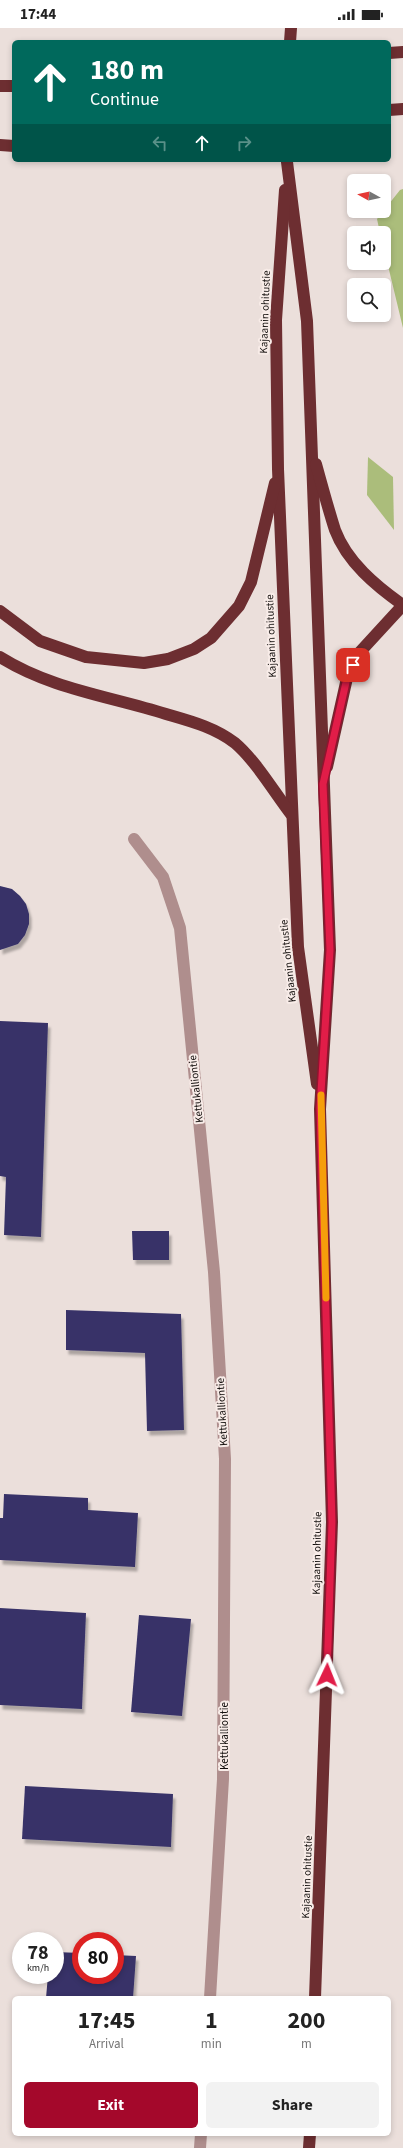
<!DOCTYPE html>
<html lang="en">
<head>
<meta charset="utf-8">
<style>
  :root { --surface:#fff; --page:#f2f2f2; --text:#222; --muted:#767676; --accent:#a4082b }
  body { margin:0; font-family:"Source Sans 3",sans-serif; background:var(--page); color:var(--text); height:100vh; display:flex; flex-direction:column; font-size:15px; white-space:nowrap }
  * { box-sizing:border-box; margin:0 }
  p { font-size:13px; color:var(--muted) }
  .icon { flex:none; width:22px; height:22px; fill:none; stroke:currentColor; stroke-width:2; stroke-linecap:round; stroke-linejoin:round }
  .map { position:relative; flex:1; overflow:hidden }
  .panel { position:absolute; left:12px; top:1968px; width:379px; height:140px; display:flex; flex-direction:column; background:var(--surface); border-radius:6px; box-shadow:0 2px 6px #0003 }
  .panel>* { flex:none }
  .hud { position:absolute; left:12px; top:12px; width:379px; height:122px; border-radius:6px; box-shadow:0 2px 6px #0003; background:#00695c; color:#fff; overflow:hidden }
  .needle { width:26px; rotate:278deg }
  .tools { position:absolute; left:347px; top:146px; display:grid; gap:8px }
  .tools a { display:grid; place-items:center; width:44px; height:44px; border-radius:6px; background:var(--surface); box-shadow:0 2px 6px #0003; font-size:20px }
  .speed { position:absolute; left:12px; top:1904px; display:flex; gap:8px; font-size:20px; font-weight:700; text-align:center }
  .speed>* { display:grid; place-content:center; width:52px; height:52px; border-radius:50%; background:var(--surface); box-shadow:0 2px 6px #0003; line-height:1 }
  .speed small { font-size:10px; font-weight:400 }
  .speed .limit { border:6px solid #d22; background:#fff; color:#111 }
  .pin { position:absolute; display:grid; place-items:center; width:34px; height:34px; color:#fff; margin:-17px; border-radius:8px; box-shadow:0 2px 6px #0006 }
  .me { position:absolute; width:44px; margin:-22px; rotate:2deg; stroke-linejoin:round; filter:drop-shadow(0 0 3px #0008) }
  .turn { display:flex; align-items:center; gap:14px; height:84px; padding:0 12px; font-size:18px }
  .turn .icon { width:52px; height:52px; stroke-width:2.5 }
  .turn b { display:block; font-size:28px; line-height:34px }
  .lanes { display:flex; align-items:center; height:38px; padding:0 12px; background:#0003; justify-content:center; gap:20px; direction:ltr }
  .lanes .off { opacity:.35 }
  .eta { display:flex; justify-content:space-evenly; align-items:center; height:68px; text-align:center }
  .eta b { font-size:24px; font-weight:700; line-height:28px }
  .primary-button { display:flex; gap:8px; margin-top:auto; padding:8px 12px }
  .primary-button a { flex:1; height:46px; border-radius:6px; background:var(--accent); color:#fff; font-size:16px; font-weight:700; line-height:46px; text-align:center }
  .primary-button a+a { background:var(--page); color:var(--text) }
  .status { display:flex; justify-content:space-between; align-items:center; height:28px; padding:0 20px; background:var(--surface); direction:ltr }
  .status svg { height:11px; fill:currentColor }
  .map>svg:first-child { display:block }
  .forest { fill:#abbd7b }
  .building { fill:#373267; filter:url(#shadow) }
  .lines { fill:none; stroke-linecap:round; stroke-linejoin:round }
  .minor { stroke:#af8e8d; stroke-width:12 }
  .highway { stroke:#6d2e31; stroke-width:12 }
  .route-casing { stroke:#92132f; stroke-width:10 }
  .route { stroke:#e11d48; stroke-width:7 }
  .slow { stroke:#f59e0b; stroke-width:7 }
  .labels { text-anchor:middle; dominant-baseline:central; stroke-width:4; stroke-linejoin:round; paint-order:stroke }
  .street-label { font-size:11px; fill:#130f0d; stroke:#f8ece8 }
</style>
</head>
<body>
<div class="status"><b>17:44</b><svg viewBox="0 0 49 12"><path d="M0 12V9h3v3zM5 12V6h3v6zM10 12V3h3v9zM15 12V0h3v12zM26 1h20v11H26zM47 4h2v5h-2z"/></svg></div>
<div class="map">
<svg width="403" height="2120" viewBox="0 0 403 2120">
  <defs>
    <filter id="shadow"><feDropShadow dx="2.5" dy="4.5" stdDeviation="1" flood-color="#0004"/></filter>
  </defs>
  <rect width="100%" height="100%" fill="#ebdfdb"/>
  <g class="forest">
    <path d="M403 161V300L384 221V205H380L377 191 400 162Z"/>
    <path d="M368 429 393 449 394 502 367 467Z"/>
  </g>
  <g class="building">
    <path d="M0 858 12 861 20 868 26 876 29 886V896L25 907 18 916 0 922Z"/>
    <path d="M0 993 48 995 41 1209 4 1207 6 1149 0 1148Z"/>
    <path d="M132 1203H169V1232H133Z"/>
    <path d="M66 1282 181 1286 184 1402 147 1403 145 1325 66 1322Z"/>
    <path d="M4 1466 88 1470V1482L138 1485 135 1539 0 1532V1490H3Z"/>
    <path d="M0 1580 86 1585 82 1681 0 1677Z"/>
    <path d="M139 1587 191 1591 182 1688 131 1684Z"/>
    <path d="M25 1758 173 1766 171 1819 22 1811Z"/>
    <path d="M55 1924 81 1925V1947H115V1927L136 1928 133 1970H46L48 1947H55Z"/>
  </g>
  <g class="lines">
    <g class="minor">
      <path d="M134 811 163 849 180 900 214 1244 225 1431 223 1751 210 1970"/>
      <path d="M200 2120 201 2106"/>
    </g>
    <g class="highway">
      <path d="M290 14 291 0"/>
      <path d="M389 25 403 24"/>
      <path d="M0 58H14"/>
      <path d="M389 82 403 81"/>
      <path d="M0 117 14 118"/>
      <path d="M287 134 307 293 330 922 320 1081 332 1494 315 1970"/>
      <path d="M285 162 276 292 278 441 298 919 317 1056"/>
      <path d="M316 436C322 458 328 480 335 502 347 534 376 558 403 577"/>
      <path d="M0 583 40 613 86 629 144 635 168 631 194 621 211 610 239 578 251 554 275 455"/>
      <path d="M0 629C51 661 109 668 166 686 190 693 214 699 235 715 256 733 274 764 291 786"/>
      <path d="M327 739 347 650 359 625 403 577"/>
      <path d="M309 2120 310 2106"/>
    </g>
  </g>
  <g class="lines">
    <g class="route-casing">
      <path id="route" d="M327 1647 332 1494 320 1080 330 922 323 756 347 650 353 637"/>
    </g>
    <use href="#route" class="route"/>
    <path class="slow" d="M321 1067 326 1270"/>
  </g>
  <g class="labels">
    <g class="street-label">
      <text transform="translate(265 284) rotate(-88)">Kajaanin ohitustie</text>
      <text transform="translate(271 608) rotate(-92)">Kajaanin ohitustie</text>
      <text transform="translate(288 933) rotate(-96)">Kajaanin ohitustie</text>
      <text transform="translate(196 1061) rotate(-96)">Kettukalliontie</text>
      <text transform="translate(222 1384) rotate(-93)">Kettukalliontie</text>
      <text transform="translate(317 1525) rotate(-89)">Kajaanin ohitustie</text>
      <text transform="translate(224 1708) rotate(-90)">Kettukalliontie</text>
      <text transform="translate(307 1849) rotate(-88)">Kajaanin ohitustie</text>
    </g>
  </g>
</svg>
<div class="tools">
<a><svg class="needle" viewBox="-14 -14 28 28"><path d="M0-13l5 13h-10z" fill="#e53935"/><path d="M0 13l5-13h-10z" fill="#767676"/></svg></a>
<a><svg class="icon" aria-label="sound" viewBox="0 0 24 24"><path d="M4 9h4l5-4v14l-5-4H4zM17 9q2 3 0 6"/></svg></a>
<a><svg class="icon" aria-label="search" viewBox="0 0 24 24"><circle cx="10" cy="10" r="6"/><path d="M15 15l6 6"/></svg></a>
</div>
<div class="speed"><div>78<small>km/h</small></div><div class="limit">80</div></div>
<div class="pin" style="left:353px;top:637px;background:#d93025"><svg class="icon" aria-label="arrive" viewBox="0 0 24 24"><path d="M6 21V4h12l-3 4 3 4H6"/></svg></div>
<svg class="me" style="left:327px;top:1647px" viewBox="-20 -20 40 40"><path d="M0-17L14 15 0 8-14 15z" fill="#e11d48" stroke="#fff" stroke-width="4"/></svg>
<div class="hud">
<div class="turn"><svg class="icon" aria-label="ahead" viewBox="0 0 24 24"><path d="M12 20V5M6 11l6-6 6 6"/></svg><div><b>180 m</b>Continue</div></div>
<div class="lanes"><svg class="icon off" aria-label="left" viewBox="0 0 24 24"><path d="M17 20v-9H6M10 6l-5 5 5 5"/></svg><svg class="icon" aria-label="ahead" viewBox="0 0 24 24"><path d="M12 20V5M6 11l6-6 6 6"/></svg><svg class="icon off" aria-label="right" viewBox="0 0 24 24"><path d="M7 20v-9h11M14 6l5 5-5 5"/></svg></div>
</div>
<section class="panel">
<div class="eta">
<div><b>17:45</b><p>Arrival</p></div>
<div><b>1</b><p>min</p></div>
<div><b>200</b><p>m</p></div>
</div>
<div class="primary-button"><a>Exit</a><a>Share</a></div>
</section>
</div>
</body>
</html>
